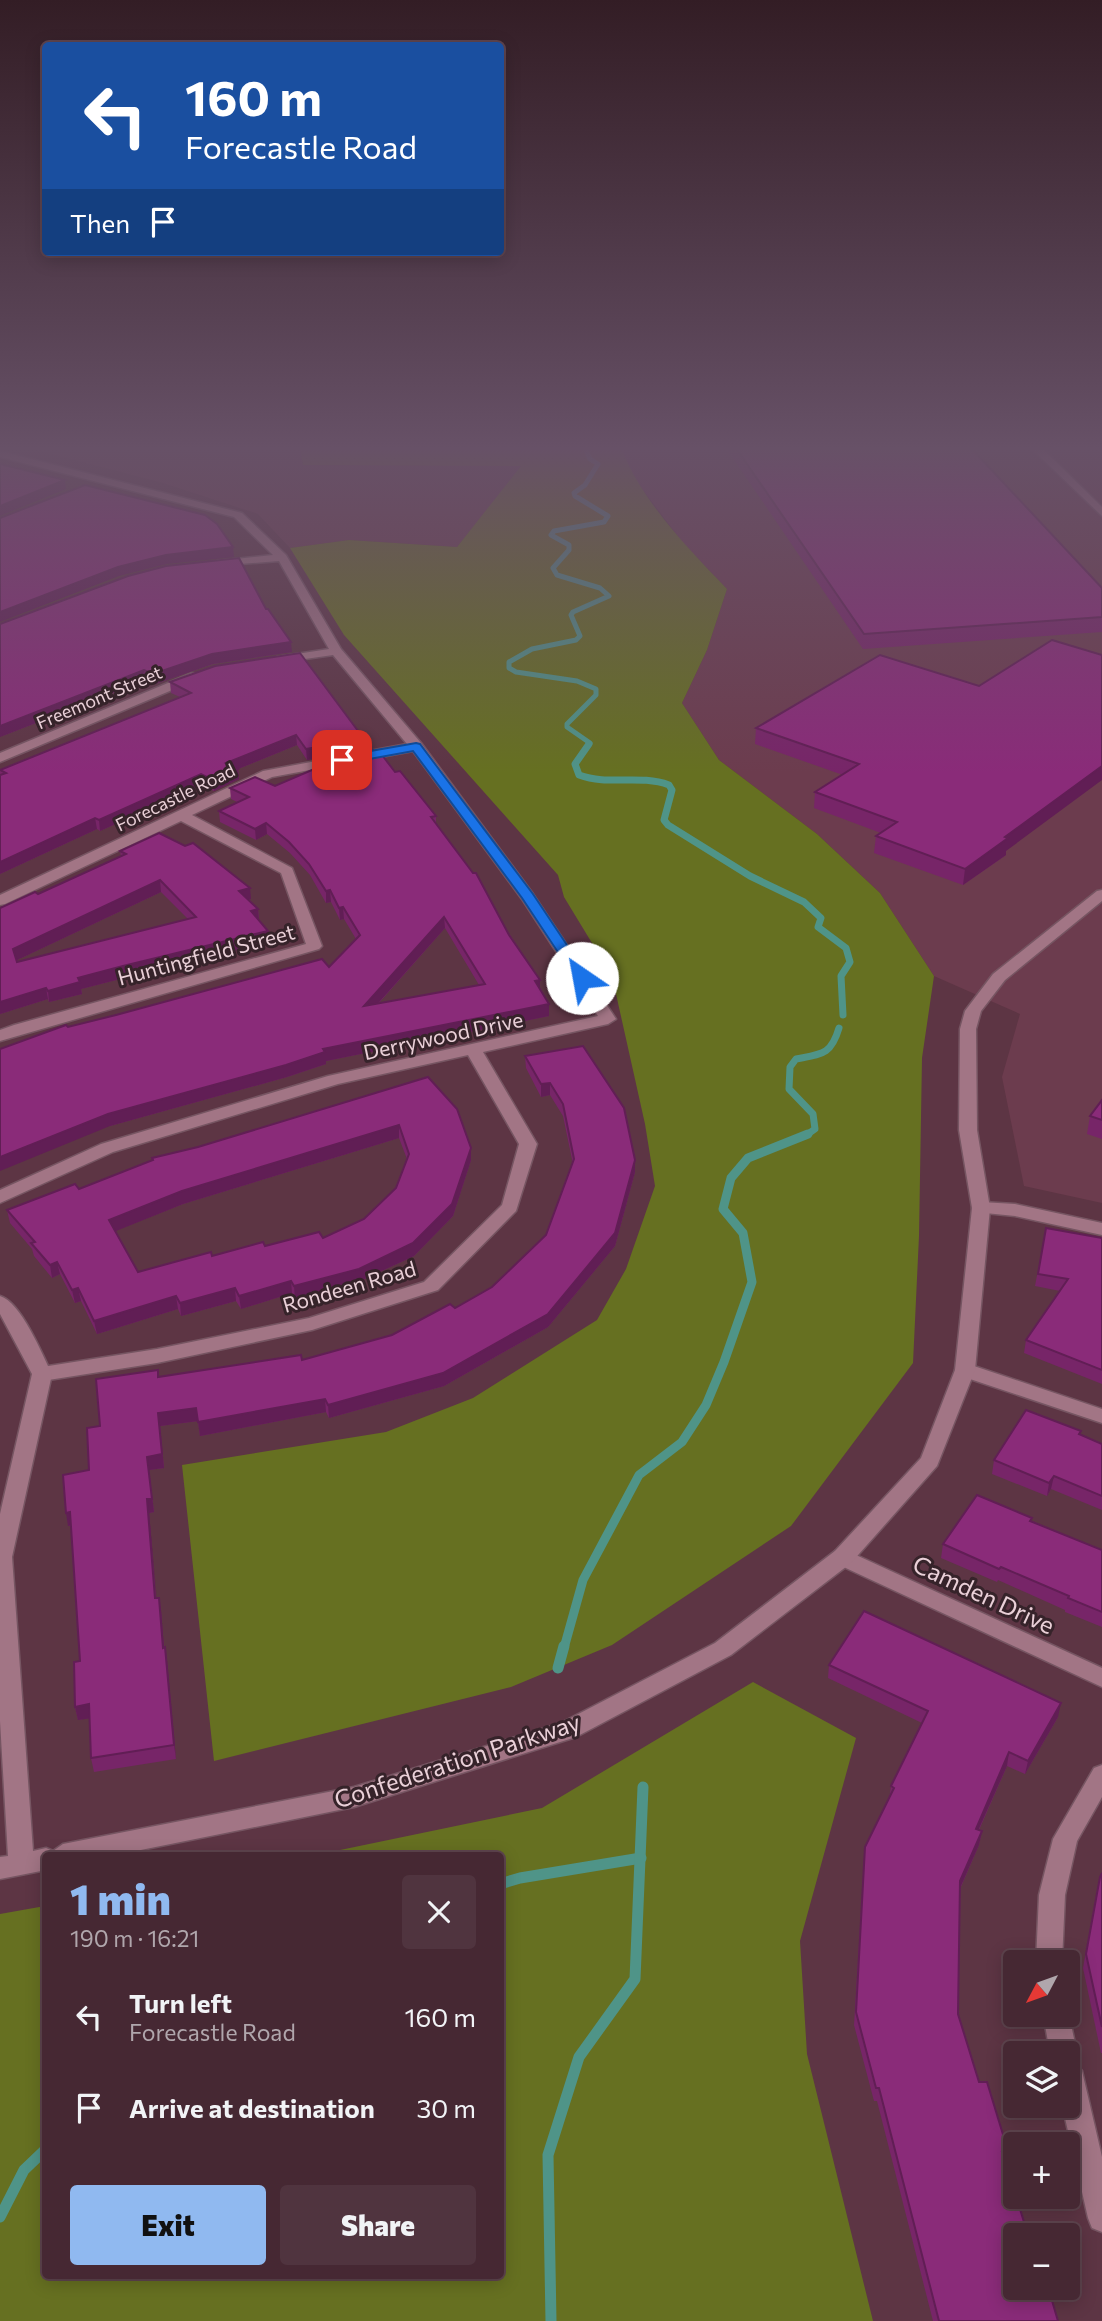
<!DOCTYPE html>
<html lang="en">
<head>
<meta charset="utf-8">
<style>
  :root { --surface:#462833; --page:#50343f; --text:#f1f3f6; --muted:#b0a6ac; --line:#5e444e; --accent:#90b9f0 }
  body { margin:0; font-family:Commissioner,sans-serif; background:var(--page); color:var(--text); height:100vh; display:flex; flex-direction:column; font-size:26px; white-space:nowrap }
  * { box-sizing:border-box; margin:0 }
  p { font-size:23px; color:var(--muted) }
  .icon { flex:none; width:38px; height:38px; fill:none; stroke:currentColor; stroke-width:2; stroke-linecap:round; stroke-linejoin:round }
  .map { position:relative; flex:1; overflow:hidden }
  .details { position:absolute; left:42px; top:1852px; width:462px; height:427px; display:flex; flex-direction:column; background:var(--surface); border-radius:7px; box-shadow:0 4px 18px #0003,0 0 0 2px var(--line) }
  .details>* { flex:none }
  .guide { position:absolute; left:42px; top:42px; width:462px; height:214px; border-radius:7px; box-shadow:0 4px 18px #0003,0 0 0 2px var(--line); background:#1a4fa0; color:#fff; overflow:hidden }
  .needle { width:46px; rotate:229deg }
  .tools { position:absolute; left:1003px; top:1950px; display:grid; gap:14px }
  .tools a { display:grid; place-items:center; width:77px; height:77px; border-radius:7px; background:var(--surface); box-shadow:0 4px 18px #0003,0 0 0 2px var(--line); font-size:35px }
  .pin { position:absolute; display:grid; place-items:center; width:60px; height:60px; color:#fff; margin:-30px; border-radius:14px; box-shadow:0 4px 10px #0006 }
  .me { position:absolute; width:77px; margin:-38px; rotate:327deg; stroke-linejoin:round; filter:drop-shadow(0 0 5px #0008) }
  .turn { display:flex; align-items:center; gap:24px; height:147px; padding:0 28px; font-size:32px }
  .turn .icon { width:91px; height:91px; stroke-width:2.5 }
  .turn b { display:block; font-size:49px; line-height:60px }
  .then { display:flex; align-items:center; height:66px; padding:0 28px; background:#0003; gap:14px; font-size:26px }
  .round { display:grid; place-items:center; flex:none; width:74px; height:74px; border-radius:7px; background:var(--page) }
  .summary { display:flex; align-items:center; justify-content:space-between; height:119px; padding:0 28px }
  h1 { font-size:42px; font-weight:800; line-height:52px; color:var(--accent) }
  .action { display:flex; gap:14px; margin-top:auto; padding:14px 28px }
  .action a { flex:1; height:80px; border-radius:7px; background:var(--accent); color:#111; font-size:28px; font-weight:800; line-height:80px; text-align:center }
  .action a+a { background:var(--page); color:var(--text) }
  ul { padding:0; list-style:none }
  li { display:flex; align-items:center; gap:21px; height:91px; padding:0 28px }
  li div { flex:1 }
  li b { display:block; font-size:26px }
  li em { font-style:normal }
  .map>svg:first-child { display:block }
  .built { fill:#6c3c4e }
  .green { fill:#667021 }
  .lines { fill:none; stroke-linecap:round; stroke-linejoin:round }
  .stream-far3 { stroke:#4f9488; stroke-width:5 }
  .stream-far2 { stroke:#4f9488; stroke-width:7 }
  .stream-far1 { stroke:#4f9488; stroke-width:9 }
  .stream { stroke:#4f9488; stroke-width:11 }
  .minor-casing { stroke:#765562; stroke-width:3 }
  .tertiary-casing { stroke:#765562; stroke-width:3 }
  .minor { fill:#a27585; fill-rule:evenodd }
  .tertiary { fill:#a27585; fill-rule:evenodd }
  .wall { fill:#772568; fill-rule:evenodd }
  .shaded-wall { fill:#611e55 }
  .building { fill:#8a2b79; stroke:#611e55; stroke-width:2; fill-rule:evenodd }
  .route { fill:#1a73e8; stroke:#114b97; stroke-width:2 }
  .labels { text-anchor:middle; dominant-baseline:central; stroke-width:6; stroke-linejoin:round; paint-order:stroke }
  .far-street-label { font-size:18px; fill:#ead0d8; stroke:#36232a }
  .street-label { font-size:21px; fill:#ead0d8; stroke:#36232a }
  .near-street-label { font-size:24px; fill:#ead0d8; stroke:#36232a }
</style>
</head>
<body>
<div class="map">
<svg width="1102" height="2321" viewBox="0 0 1102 2321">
  <rect width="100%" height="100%" fill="#5d3544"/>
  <g class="built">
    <path d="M28 448H300L303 465 522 466 457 547 349 540 290 548 258 514 163 483Z"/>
    <path d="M621 448H1102V1203L1024 1186 1002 1077 1020 1014 934 976 880 893 817 834 719 760 682 703 707 650 727 589 683 543 631 474Z"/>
  </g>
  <g class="green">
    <path d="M300 448H621C643 503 687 547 727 589L707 650 682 703 719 760 817 834 880 893 934 976 922 1058 919 1236 913 1363 791 1526 612 1645 511 1687 214 1761 182 1465 386 1432 473 1398 597 1320 626 1269 655 1186 645 1124 612 976 564 897 558 875 344 635 290 548 349 540 457 547 521 466 303 465Z"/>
    <path d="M753 1682 856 1738 800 1941 807 2054 873 2321H0V1914L45 1906 46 2275H500V1855H316L542 1808Z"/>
  </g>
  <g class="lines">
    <path class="stream-far3" d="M585 448 590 459 598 464 585 485 574 493 575 496 608 516 604 522 554 531 551 535 569 545V550L553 568 557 575 600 588 609 596 573 612 571 615 580 636 576 640 532 649 509 662V668L516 672 577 681 596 689V695L567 724V727L590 743 588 746"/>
    <g class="stream-far2">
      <path d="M589 744 575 764 579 775C609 786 639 774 669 785L672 790 664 820 668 825 750 876 804 902 821 918 818 927 846 948 850 962 841 976 843 1015"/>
      <path d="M805 1136 815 1129 813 1114 789 1089 790 1067 796 1059C822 1054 831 1055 839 1028"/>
    </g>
    <path class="stream-far1" d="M564 1648 583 1580 639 1475 682 1442 706 1405 724 1362 752 1282 743 1233 723 1209 731 1178 748 1158 808 1134"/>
    <g class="stream">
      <path d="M558 1668 564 1646"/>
      <path d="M500 1884 520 1878 641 1858"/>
      <path d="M0 2217 24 2170 46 2149"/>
      <path d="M551 2321 548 2155 579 2057 635 1979 643 1787"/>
    </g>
    <g class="minor-casing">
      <g id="minor">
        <path d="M0 451 242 513 286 555 341 649 421 743 533 894 616 1019 608 1024 483 1052 537 1144 516 1211 438 1290 312 1330 157 1363 42 1381 35 1379 32 1374 35 1369 42 1367 157 1349 309 1318 424 1282 502 1205 519 1144 468 1055 338 1084 113 1152 0 1203V1190L101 1144 328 1076 598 1016 522 899 413 751 272 777 192 815 292 868 322 946 319 949 0 1041V1030L14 1025 306 944 281 873 181 821 5 904 0 905V895L263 771 407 744 333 655 277 663V657L329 649 279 561 213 566 211 564 217 561 273 555 234 517 0 457Z"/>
        <path d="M192 673 196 674V680L0 762V753Z"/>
        <path d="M981 1202 1015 1204 1102 1223V1235L1015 1216 975 1212 972 1208Z"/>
        <path d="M965 1363 1102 1409V1423L958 1375 955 1370 958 1365Z"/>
        <path d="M843 1549 1102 1668V1687L835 1563 832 1557 835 1551Z"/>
        <path d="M1102 1765V1797L1077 1841 1065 1895 1062 1962H1036L1039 1895 1053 1839 1094 1768Z"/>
        <path d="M1068 2010 1077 2053 1074 2061 1082 2071 1102 2157V2232L1092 2228 1088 2218 1062 2105H1068V2053H1050L1043 2014H1068Z"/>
      </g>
    </g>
    <g class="tertiary-casing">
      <g id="tertiary">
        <path d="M1031 448H1042L1102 507V516Z"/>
        <path d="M1102 890V901L1005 980 981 1011 976 1029 977 1130 990 1208 975 1370 937 1466 851 1563 731 1655 576 1737 354 1807 116 1855H46V1870L0 1879V1857L8 1856 0 1721V1514L32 1374 0 1314V1296C21 1302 42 1354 52 1374L12 1557 33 1851 46 1848 53 1851 63 1844 354 1787 561 1723 715 1643 835 1551 921 1458 955 1370 972 1208 959 1130 960 1029 965 1011 993 974 1097 891Z"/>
      </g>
    </g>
    <use href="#minor" class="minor"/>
    <use href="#tertiary" class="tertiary"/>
  </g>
  <g class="wall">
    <path d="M726 448H971L1102 588V632L863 649Z"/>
    <path d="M266 609 292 652 213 664 155 684 146 680 0 737Z"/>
    <path d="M880 655 1006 851V855L963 885 874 853 876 836 881 833 814 808 815 792 843 775 755 744 756 728Z"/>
    <path d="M170 682 365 749 307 760 297 745 238 769 239 779 214 791 202 785 100 831 97 829 0 874V770L180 697 171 693Z"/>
    <path d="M377 756 395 772 436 816V824L540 980V989L549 1016 326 1061V1064L287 1077 110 1126 68 1027 329 967 356 939 344 919 340 920 331 902 326 903 310 875 290 853 267 834 256 840 220 822 219 811 237 802 231 799 230 788 275 786 315 768V761ZM445 928 479 985 378 1004Z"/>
    <path d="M120 851 251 899 248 900 258 909 259 920 269 942 124 978 81 989 82 994 49 1002 48 999 0 1014V908L38 894 121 857ZM161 892 188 919 17 962V960Z"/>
    <path d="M525 1056 635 1160V1172L615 1246 548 1327 444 1386 329 1418 326 1412 200 1436 198 1421 160 1426 164 1468 149 1470 154 1512 149 1513 156 1598 161 1611 164 1648 165 1647 167 1661 176 1759 94 1772 91 1758 89 1718 78 1720 75 1707 80 1661 71 1526H68L89 1470 100 1426 159 1377 302 1360 392 1335 455 1308 492 1287 546 1235 573 1164 563 1116 550 1095 541 1097 526 1068Z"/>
    <path d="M428 1077 471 1148V1160L453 1216 414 1256 360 1281 295 1299 292 1293 241 1309 236 1301 181 1316 178 1309 97 1334 81 1301 75 1303 60 1274 52 1278 34 1256 32 1249 10 1223 7 1210 79 1189 152 1161V1158L198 1147ZM399 1138 407 1159 396 1188 364 1219 323 1238 265 1246 212 1256 138 1272 115 1231 183 1204Z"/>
    <path d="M1102 1100V1139L1087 1134 1090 1116Z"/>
    <path d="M1046 1228 1102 1238V1384L1024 1353 1026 1340 1060 1291 1035 1286Z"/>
    <path d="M1081 1431 1080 1434 1102 1444V1510L1051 1489 1047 1496 992 1474 994 1460Z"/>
    <path d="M1032 1521 1102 1550V1627L1065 1612V1610L998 1580 997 1582 941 1558 943 1544Z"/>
    <path d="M829 1665 1058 1717 1025 1774 1007 1766 979 1830 982 1831 979 1845 960 1889 958 2014 979 2082 1008 2151 1005 2162 1028 2235 1058 2321H933L877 2101H874L854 2025 864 1861 865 1847 889 1800 891 1786 922 1723 828 1678Z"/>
    <path d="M1102 1873V2053H1101L1083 1968 1097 1890Z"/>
  </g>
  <g class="shaded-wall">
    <path d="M65 480 66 489 0 516V506Z"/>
    <path d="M233 547 234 557 167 564 119 576 0 622V612L118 567 166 555Z"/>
    <path d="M291 642 292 652 213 664 155 684 153 674 212 654Z"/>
    <path d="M144 670 146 680 0 737V726Z"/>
    <path d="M296 735 297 745 238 769 239 779 214 791 213 780 226 763Z"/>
    <path d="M364 739 365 749 307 760 306 749Z"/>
    <path d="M1102 766V780L1006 851V855L963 885 965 869 1005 837Z"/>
    <path d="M201 774 202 785 100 831 99 820Z"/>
    <path d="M95 818 97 829 0 874V862Z"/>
    <path d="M266 823 267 834 256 840 255 829Z"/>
    <path d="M160 880 161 892 15 961 13 949Z"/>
    <path d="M250 888 251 899 240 903 239 891Z"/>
    <path d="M330 890 331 902 326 903V891Z"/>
    <path d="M343 907 344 919 340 920 339 908Z"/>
    <path d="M258 909 259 921 251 911Z"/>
    <path d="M444 917 445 928 365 1018 364 1006Z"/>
    <path d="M268 931 269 942 124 978 81 989 82 994 49 1002 48 991 78 978 123 966Z"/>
    <path d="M540 980V992L535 981Z"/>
    <path d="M46 988 48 999 0 1014V1002Z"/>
    <path d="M549 1004V1016L326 1061V1064L287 1077 110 1126 0 1171V1157L108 1114 323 1049Z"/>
    <path d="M550 1083V1095L541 1097V1084Z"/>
    <path d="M399 1125V1138L183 1204 111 1233 109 1220 182 1191Z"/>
    <path d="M471 1148V1160L453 1216 414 1256 360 1281 295 1299 294 1286Z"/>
    <path d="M635 1160V1172L615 1246 548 1327 444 1386 329 1418 328 1405 443 1373Z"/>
    <path d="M57 1262 60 1274 52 1278 50 1265Z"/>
    <path d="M291 1281 292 1293 241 1309 239 1296Z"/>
    <path d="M78 1288 81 1301 75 1303 72 1290Z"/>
    <path d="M235 1288 236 1301 181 1316 180 1303Z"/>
    <path d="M176 1296 178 1309 97 1334 94 1321Z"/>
    <path d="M325 1399 326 1412 200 1436 198 1422Z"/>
    <path d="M196 1408 198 1421 160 1426 164 1468 149 1470 154 1512 149 1513 158 1612 147 1499V1457L158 1413Z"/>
    <path d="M1054 1476 1051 1489 1047 1496 1049 1483Z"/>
    <path d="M70 1512 73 1525 68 1526 66 1513Z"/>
    <path d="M159 1598 161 1611 165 1661 163 1648Z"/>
    <path d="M165 1647 167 1661 176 1759 174 1745Z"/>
    <path d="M1061 1703 1058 1717 1025 1774 1028 1761Z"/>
    <path d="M89 1704 92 1718 78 1720 75 1707Z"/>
    <path d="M1009 1752 1007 1766 973 1842 976 1829Z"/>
    <path d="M982 1831 979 1845 957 1895 960 1881Z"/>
  </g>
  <g class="building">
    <path d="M736 448H971L1102 588V617L864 634Z"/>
    <path d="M0 464 65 480 0 506Z"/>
    <path d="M85 485 205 515 217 524 233 547 166 555 118 567 0 612V518Z"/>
    <path d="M239 558 266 609H268L291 642 212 654 153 674 144 670 0 726V624L128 576 166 566Z"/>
    <path d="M1052 640 1102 655V766L1005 837 1008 838 965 869 876 836 897 822 815 792 859 764 756 728 880 655 979 686Z"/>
    <path d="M300 653 364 739 306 749 296 735 226 763 238 769 213 780 201 774 99 820 95 818 0 862V775L6 773 0 770 191 693 170 682 215 666Z"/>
    <path d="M373 750 377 756 382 755 395 772 400 771 436 816 431 817 473 873H476L509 935 540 980 535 981 549 1004 323 1049 325 1052 286 1065 108 1114 0 1157V1049L66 1025 68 1027 116 1015 322 959 329 967 360 935 343 907 339 908 330 890 326 891 309 864 289 842 266 823 255 829 219 811 249 797 230 788 255 777 275 786 319 767 315 761ZM444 917 485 984 364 1006Z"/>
    <path d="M159 833 185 846 193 843 250 888 239 891 258 909 251 911 268 931 123 966 78 978 80 982 48 991 46 988 0 1002V908L35 892 38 894 126 854 120 851ZM160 880 196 917 17 962 13 949Z"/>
    <path d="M583 1046 624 1108 635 1160 615 1233 548 1314 443 1373 328 1405 325 1399 198 1422 196 1408 158 1413 162 1454 147 1457 152 1499H147L155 1598H159L163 1648 165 1647 174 1745 91 1758 89 1704 75 1707 74 1662 80 1661 70 1512 66 1513 63 1475 89 1470 87 1428 100 1426 96 1379 158 1370V1377L301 1355 302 1360 392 1335 450 1304 455 1308 492 1287 546 1235 574 1159 563 1104 550 1083 541 1084 525 1056Z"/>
    <path d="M428 1077 457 1109 471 1148 452 1204 413 1243 359 1269 294 1286 291 1281 239 1296 235 1288 180 1303 176 1296 94 1321 78 1288 72 1290 57 1262 50 1265 31 1243 35 1242 7 1210 75 1184 79 1189 153 1160 152 1158 198 1147ZM399 1125 409 1154 396 1188 364 1219 323 1238 319 1232 265 1246 263 1242 212 1256 211 1252 138 1272 109 1220 182 1191Z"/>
    <path d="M1102 1100V1120L1090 1116Z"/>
    <path d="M1046 1228 1102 1238V1370L1026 1340 1068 1279 1038 1274Z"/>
    <path d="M1026 1410 1081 1431 1079 1434 1102 1444V1496L1054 1476 1049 1483 994 1460Z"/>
    <path d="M977 1495 1032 1518 1030 1521 1102 1550V1612L1068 1598 1069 1596 1001 1567 999 1569 943 1544Z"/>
    <path d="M864 1611 1061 1703 1028 1761 1009 1752 976 1829 982 1831 960 1881 958 2014 979 2082H987L1008 2151 1002 2152 1015 2193V2196H1016L1028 2235H1015V2287H1048L1058 2321H939L879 2088H876L856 2012 865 1847 894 1788 891 1786 928 1711 829 1665Z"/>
    <path d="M1102 1873V2027L1086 1954 1100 1877Z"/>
  </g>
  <linearGradient id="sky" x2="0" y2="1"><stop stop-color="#331d25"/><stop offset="0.58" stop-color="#675167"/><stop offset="1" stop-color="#675167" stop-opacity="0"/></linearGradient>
  <rect width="1102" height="773" fill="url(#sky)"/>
  <path class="route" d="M416 743 420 744 533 894 589 978 587 981H577L522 898 413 751 342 764 336 760 342 756Z"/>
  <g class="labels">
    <g class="far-street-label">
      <text transform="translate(99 697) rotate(-23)">Freemont Street</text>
      <text transform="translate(175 797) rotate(-26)">Forecastle Road</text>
    </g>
    <g class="street-label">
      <text transform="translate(206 954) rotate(-15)">Huntingfield Street</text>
      <text transform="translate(443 1035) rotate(-12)">Derrywood Drive</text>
      <text transform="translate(349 1286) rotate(-16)">Rondeen Road</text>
    </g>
    <g class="near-street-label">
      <text transform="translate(984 1594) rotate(25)">Camden Drive</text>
      <text transform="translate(457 1760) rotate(-18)">Confederation Parkway</text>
    </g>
  </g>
</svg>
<div class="tools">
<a><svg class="needle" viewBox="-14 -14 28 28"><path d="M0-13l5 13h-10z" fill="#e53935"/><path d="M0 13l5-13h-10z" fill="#b0a6ac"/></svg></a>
<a><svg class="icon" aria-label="layers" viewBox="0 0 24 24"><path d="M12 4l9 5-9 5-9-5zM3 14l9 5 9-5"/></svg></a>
<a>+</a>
<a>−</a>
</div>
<div class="pin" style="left:342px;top:760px;background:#d93025"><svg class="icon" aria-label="arrive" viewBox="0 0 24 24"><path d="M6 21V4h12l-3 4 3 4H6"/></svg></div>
<svg class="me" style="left:582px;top:978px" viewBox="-20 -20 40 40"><circle r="19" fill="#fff"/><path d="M0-13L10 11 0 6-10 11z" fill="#1a73e8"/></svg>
<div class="guide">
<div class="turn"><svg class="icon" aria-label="left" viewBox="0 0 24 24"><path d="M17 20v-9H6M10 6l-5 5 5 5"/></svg><div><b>160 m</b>Forecastle Road</div></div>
<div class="then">Then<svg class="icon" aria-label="arrive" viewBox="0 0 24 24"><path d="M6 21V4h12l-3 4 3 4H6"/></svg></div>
</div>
<section class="details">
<div class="summary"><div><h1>1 min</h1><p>190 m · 16:21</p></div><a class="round"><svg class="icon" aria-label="close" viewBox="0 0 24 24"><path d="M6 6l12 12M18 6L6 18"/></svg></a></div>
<ul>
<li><svg class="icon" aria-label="left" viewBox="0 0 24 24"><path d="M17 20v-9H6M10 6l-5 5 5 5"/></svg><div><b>Turn left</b><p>Forecastle Road</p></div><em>160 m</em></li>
<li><svg class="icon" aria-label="arrive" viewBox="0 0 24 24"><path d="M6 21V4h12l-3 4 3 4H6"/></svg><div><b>Arrive at destination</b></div><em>30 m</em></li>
</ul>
<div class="action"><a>Exit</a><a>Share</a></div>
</section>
</div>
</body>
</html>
